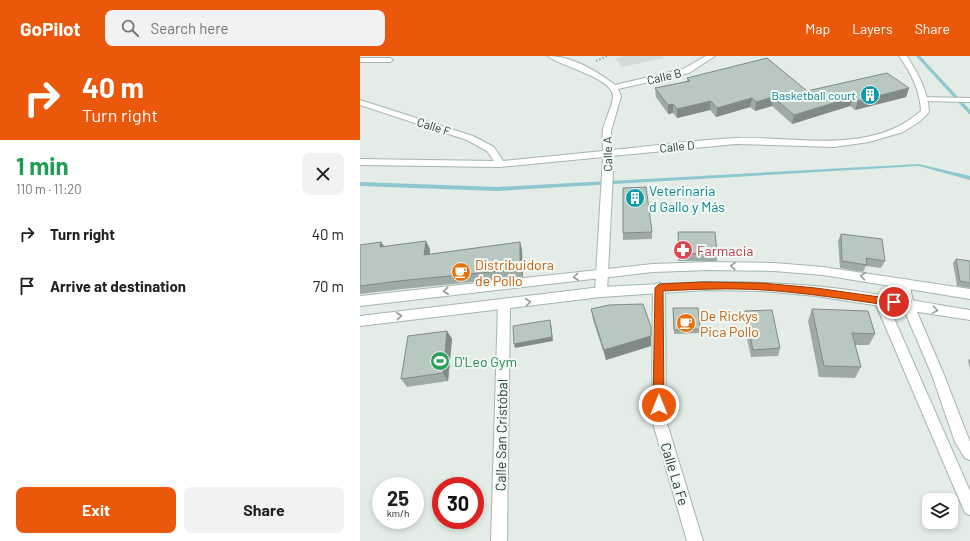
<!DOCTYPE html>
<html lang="en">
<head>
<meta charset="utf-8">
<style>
  :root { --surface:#fff; --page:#f2f2f2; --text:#202124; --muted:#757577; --accent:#ea580c }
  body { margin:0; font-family:Barlow,sans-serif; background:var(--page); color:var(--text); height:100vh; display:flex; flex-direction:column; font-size:15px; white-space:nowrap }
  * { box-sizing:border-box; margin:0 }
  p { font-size:13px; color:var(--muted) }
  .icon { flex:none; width:22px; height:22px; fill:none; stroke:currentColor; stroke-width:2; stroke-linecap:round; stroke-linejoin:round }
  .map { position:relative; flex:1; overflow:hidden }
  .side { display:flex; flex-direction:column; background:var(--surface); width:360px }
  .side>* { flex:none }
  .banner { background:#ea580c; color:#fff; overflow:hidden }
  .controls { position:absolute; left:562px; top:437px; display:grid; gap:8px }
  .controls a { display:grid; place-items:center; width:36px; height:36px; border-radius:8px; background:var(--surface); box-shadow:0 2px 6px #0003; font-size:20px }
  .speed { position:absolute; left:12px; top:421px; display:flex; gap:8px; font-size:20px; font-weight:700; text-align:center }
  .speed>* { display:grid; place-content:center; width:52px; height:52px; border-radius:50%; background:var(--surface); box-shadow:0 2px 6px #0003; line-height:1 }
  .speed small { font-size:10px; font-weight:400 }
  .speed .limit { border:6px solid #d22; background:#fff; color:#111 }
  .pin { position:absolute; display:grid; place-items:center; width:34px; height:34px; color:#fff; margin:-17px; border:2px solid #fff; border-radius:50%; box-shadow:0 1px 4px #0007 }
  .me { position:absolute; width:44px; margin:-22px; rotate:0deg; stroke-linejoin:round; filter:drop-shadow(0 0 3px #0008) }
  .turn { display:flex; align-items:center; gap:14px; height:84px; padding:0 16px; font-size:18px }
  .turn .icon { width:52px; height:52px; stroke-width:2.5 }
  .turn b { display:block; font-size:28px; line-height:34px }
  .round { display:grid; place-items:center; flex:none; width:42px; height:42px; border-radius:8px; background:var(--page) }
  .headline { display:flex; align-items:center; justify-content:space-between; height:68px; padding:0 16px }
  h1 { font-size:24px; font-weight:700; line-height:30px; color:#1e9e55 }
  .cta { display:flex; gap:8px; margin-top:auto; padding:8px 16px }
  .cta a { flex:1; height:46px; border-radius:8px; background:var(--accent); color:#fff; font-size:16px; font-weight:700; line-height:46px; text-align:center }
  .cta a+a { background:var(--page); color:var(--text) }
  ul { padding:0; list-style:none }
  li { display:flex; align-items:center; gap:12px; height:52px; padding:0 16px }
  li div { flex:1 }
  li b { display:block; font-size:15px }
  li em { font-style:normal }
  header { display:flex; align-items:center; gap:24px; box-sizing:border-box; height:56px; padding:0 20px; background:var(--accent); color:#fff }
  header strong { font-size:19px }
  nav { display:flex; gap:22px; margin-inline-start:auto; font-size:14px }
  .search { width:280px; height:36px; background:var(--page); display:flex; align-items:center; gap:10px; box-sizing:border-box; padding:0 14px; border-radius:8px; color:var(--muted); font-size:15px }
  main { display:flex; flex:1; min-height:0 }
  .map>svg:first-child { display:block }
  .built { fill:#d1dcd6 }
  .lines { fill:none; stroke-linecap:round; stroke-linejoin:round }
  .stream { fill:#8ec8ce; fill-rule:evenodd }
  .service-casing { stroke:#a6b4ae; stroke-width:2 }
  .minor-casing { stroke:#a6b4ae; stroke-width:2 }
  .secondary-casing { stroke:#a2b7ae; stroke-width:2 }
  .path { stroke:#85ae9f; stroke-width:2; stroke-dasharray:1.5 2; stroke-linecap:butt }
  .service { fill:#fff; fill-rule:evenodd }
  .minor { fill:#fff; fill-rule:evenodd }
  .secondary { fill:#fff; fill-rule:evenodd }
  .wall { fill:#9eaba5 }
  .shaded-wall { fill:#818b86 }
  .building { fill:#b8c7c0; stroke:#818b86 }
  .oneway { stroke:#929e9a }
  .route { fill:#ea580c; stroke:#983908 }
  .labels { text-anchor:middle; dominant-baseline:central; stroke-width:4; stroke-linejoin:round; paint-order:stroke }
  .far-street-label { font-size:12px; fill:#243c34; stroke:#f3f9f6 }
  .far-culture-label { font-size:12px; fill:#0d838f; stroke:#f3f9f6; text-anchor:end }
  .culture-label { font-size:14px; fill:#0d838f; stroke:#f3f9f6; text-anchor:start }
  .health-label { font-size:14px; fill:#be3a42; stroke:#f3f9f6; text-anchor:start }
  .food-label { font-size:14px; fill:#c56008; stroke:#f3f9f6; text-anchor:start }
  .leisure-label { font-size:14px; fill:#27864d; stroke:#f3f9f6; text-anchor:start }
  .street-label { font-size:14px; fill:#243c34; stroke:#f3f9f6 }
</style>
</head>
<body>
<header>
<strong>GoPilot</strong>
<div class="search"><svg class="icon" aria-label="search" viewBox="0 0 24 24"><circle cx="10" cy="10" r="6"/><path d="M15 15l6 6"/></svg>Search here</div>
<nav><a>Map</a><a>Layers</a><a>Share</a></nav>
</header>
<main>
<section class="side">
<div class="banner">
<div class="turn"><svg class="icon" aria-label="right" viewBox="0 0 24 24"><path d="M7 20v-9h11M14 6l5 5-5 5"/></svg><div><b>40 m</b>Turn right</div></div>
</div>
<div class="headline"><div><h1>1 min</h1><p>110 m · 11:20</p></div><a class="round"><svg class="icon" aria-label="close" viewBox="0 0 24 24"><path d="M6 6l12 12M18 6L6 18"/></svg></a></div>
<ul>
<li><svg class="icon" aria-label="right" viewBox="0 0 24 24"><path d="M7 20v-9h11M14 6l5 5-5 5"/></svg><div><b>Turn right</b></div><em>40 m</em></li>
<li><svg class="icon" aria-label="arrive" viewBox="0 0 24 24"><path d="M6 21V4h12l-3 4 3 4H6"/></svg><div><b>Arrive at destination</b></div><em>70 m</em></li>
</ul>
<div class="cta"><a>Exit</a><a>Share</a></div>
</section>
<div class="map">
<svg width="610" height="485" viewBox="0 0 610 485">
  <rect width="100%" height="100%" fill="#e3ece7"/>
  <path class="built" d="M263 0H302L304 2 262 11 255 2Z"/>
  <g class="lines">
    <g class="stream">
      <path d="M556 0H560L610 54V58H609Z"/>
      <path d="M559 108 610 120V124L559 110 137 135 0 130V126L137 131Z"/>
    </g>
    <g class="service-casing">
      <g id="service">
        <path d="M0 2H30L33 4 30 6H0Z"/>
        <path d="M562 41 610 42V46L565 45H562Z"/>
        <path d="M544 223 548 224 549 227 554 249 584 319 610 386V404L605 402 595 386 572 319 542 249 539 227 540 224Z"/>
        <path d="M520 240 524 241 526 244 610 435V459L605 457 514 244 516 241Z"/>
      </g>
    </g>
    <g class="minor-casing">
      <g id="minor">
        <path d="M188 0C212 0 237 15 255 29L323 13 346 0H355L329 17 258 33 261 40 251 75 252 94C293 90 335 84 376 82 437 80 510 100 561 55 560 34 551 17 539 0H547C558 18 568 35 569 56L559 66 543 76 509 86 474 91 376 88 252 100 253 117 247 236 245 239 241 241 237 239 235 236 243 101 140 111 0 109V103L134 105 127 95 107 84 0 49V44L113 80 134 91 143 105 243 95C243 88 242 80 243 73 245 64 253 49 253 40 253 22 199 10 188 0Z"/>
        <path d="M299 227 303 228 305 231 306 364 343 485H327L292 364 293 231 295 228Z"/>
        <path d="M144 243 148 245 150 248 147 485H131L138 248 140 245Z"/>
      </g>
    </g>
    <g class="secondary-casing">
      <g id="secondary">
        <path d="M349 206 414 207 463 211 610 233V243L463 219 414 215 349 214 293 216 0 250V240L293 208Z"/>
        <path d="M345 226C382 226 419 227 455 230 507 235 559 246 610 254V264L456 240 402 235 345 234 241 241 0 270V260L241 231Z"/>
      </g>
    </g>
    <path class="path" d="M236 5 247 0"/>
    <use href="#service" class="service"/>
    <use href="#minor" class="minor"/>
    <use href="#secondary" class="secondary"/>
  </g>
  <g class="wall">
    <path d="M327 22 447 35 549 32 546 41 495 54 490 50 432 68 412 50 395 55 390 51 356 61 350 54 317 62 313 57 308 58 296 41 295 32 327 25Z"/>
    <path d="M292 176V183L263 184V177Z"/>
    <path d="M318 176 357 197V205H318Z"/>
    <path d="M481 178 525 205 521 212 506 210 503 216 480 212 478 185Z"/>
    <path d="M21 186 24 191 70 193V198L160 186 162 194 163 221 43 233 0 238V189Z"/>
    <path d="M596 203 610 205V232L597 230 593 207Z"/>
    <path d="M313 252 340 273V277L314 278Z"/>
    <path d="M231 253 291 271V290L246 304 233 264Z"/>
    <path d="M452 253 515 278 509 289H495L501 311 495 322 459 321 448 265Z"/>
    <path d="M385 255 420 292 418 300 391 301 383 263Z"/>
    <path d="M87 275 92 283 88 325 47 331 41 323Z"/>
    <path d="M610 302V313L608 305Z"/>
  </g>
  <g class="shaded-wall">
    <path d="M549 32 546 41 495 54 498 45Z"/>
    <path d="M413 41 412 50 395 55 396 46Z"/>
    <path d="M493 41 490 50 432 68 434 59Z"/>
    <path d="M392 42 390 51 356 61 357 52Z"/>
    <path d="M351 45 350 54 317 62V53Z"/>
    <path d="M313 48V57L308 58V49Z"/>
    <path d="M66 185 70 193 69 207 64 199Z"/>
    <path d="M21 186 26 193 20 191Z"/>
    <path d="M160 186 162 194 163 221 160 213Z"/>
    <path d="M190 264 191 268 193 285 155 292 154 288Z"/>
    <path d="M291 271V290L246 304 244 294Z"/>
    <path d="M87 275 92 283 88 325 83 317Z"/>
  </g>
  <g class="building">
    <path d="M407 2 447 35 527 17 549 32 498 45 493 41 434 59 413 41 396 46 392 42 357 52 351 45 317 53 313 48 308 49 295 32 330 25 327 22Z"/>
    <path d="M286 131 292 176 263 177V132Z"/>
    <path d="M318 176H355L357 197 319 198Z"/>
    <path d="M481 178 522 183 525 205 506 202 507 209 482 205Z"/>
    <path d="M66 185 64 199 160 186V213L38 225 0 230V189L21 186 20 191Z"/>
    <path d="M596 203 610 205V227L600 225Z"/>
    <path d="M283 248 291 271V280L244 294 231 253 249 249Z"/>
    <path d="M313 252H338L340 273 314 274Z"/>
    <path d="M452 253 508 255 515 278 492 277 501 311 464 310Z"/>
    <path d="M412 254 420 292 393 294 385 255Z"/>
    <path d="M190 264 192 281 154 288 153 270Z"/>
    <path d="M87 275 83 317 41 323 48 280Z"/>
  </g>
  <defs><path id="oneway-chevron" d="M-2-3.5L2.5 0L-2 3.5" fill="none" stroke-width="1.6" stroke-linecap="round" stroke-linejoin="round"/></defs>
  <g class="oneway">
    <use href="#oneway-chevron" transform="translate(373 210) rotate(-179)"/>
    <use href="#oneway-chevron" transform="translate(503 220) rotate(-172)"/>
    <use href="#oneway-chevron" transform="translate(216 221) rotate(174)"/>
    <use href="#oneway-chevron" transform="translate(86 235) rotate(174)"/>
    <use href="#oneway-chevron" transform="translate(168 246) rotate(-7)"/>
    <use href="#oneway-chevron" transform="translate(575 254) rotate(10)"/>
    <use href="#oneway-chevron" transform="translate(39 260) rotate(-6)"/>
  </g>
  <path class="route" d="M344 226 402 227 456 232 534 243 538 246 534 250C491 244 448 237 404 234 371 232 337 233 303 235L304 349 302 353 299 354 295 353 293 349 295 232 299 228Z"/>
  <defs>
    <g id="building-disc" transform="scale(1)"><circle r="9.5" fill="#0f9aa8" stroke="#f3f9f6"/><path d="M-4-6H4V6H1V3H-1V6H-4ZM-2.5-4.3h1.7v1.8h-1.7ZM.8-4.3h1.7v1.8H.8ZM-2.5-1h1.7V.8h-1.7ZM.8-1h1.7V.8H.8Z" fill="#fff"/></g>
    <g id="pharmacy-disc" transform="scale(1)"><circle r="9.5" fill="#e0444e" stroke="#f3f9f6"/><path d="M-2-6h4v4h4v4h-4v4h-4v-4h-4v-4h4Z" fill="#fff"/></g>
    <g id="cafe-disc" transform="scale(1)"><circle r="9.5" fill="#e8710a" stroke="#f3f9f6"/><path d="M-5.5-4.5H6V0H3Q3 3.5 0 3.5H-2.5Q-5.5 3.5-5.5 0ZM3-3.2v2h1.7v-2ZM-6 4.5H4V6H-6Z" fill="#fff"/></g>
    <g id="stadium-disc" transform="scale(1)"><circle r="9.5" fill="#2e9e5b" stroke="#f3f9f6"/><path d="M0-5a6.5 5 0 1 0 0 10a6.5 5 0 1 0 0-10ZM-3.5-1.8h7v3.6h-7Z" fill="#fff"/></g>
  </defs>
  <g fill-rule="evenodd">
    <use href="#building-disc" x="510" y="39"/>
    <use href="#building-disc" x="275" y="142"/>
    <use href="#pharmacy-disc" x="323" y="194"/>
    <use href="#cafe-disc" x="101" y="216"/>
    <use href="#cafe-disc" x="326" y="267"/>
    <use href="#stadium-disc" x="80" y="305"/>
  </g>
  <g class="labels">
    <g class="far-street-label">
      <text transform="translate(304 20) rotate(-14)">Calle B</text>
      <text transform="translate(74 70) rotate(18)">Calle F</text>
      <text transform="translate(317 90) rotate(-6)">Calle D</text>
      <text transform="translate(247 98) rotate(-91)">Calle A</text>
    </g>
    <g class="far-culture-label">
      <text x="496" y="39">Basketball court</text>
    </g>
    <g class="culture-label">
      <text x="289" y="134">Veterinaria<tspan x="289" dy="16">d Gallo y Más</tspan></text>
    </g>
    <g class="health-label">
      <text x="337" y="194">Farmacia</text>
    </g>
    <g class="food-label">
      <text x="115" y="208">Distribuidora<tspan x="115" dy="16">de Pollo</tspan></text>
      <text x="340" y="259">De Rickys<tspan x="340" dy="16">Pica Pollo</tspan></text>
    </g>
    <g class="leisure-label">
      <text x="94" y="305">D'Leo Gym</text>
    </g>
    <g class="street-label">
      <text transform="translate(141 379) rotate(-89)">Calle San Cristóbal</text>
      <text transform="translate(315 418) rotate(73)">Calle La Fe</text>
    </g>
  </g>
</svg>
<div class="controls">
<a><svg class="icon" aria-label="layers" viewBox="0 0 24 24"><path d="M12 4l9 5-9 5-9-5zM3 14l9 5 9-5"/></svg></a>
</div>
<div class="speed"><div>25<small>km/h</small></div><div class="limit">30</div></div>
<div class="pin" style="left:534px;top:246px;background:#d93025"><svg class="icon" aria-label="arrive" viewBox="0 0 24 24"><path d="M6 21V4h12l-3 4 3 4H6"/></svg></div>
<svg class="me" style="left:299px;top:349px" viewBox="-20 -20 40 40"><circle r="17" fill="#ea580c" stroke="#fff" stroke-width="3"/><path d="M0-11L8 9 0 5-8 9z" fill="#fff"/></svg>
</div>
</main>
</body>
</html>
